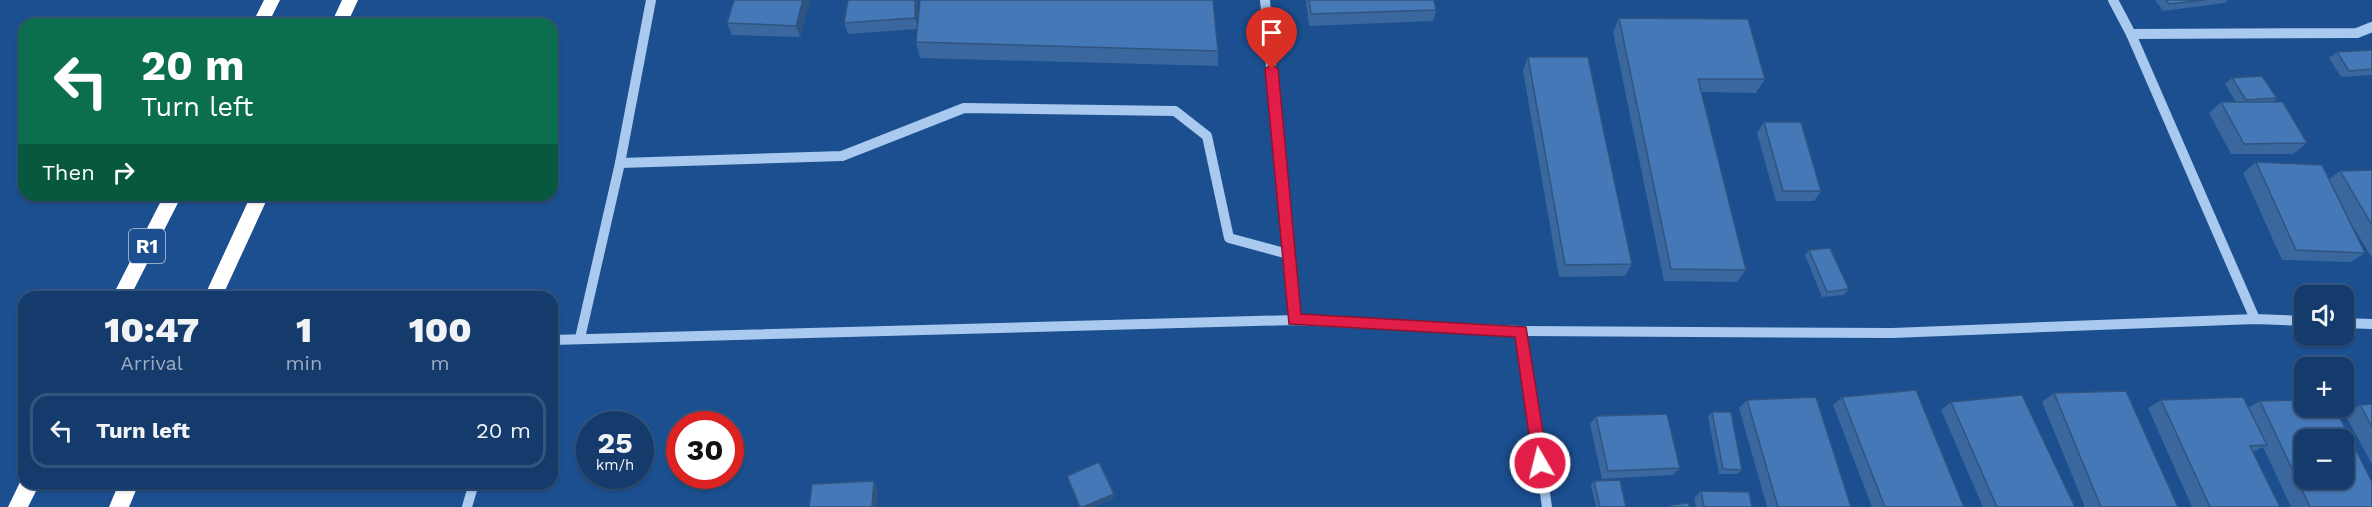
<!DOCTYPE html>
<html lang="en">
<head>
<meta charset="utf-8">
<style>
  :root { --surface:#143b6b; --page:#214673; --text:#f1f3f6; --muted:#9dadc1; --line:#33557e }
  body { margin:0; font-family:"Work Sans",sans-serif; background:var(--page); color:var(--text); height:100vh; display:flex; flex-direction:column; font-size:22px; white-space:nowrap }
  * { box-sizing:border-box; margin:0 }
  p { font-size:20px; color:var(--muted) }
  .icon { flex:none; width:33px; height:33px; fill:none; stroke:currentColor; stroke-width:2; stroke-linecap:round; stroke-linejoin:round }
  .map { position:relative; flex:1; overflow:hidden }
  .sheet { position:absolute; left:18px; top:291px; width:540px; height:198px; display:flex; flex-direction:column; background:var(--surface); border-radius:18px; box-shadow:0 2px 4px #0004,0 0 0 2px var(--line) }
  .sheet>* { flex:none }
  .banner { position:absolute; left:18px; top:18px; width:540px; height:183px; border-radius:18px; box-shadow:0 2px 4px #0004,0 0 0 2px var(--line); background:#0b6e4f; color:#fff; overflow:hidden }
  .fabs { position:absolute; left:2294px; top:285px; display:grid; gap:12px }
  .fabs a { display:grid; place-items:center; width:60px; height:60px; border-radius:12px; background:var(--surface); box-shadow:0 2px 4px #0004,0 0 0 2px var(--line); font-size:30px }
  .speed { position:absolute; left:576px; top:411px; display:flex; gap:12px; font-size:30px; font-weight:700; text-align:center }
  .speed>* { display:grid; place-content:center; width:78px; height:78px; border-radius:50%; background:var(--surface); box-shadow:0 2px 4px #0004,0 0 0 2px var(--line); line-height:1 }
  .speed small { font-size:15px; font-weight:400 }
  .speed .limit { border:9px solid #d22; background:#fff; color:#111 }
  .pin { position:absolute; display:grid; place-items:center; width:51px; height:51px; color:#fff; margin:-62px -26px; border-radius:50% 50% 50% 0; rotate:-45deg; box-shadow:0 0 6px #0007 }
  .pin .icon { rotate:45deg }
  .me { position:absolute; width:66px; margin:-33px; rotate:352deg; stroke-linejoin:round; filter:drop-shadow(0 0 4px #0008) }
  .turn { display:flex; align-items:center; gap:21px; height:126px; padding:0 24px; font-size:27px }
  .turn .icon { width:78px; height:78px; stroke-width:2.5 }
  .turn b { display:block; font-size:42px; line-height:51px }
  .then { display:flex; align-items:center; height:57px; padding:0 24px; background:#0003; gap:12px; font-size:22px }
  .eta { display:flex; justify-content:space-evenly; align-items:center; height:102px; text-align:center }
  .eta b { font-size:36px; font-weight:800; line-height:42px }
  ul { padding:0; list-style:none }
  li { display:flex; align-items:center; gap:18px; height:75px; margin:0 12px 9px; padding:0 12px; border:3px solid var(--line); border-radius:18px }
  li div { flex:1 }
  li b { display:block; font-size:22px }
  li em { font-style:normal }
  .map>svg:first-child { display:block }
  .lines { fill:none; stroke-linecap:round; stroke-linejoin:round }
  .minor { stroke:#a9c9ee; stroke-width:10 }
  .highway { fill:#fff; fill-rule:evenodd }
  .wall { fill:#3a679d }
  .shaded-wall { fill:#305480 }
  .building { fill:#4478b7; stroke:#305480; stroke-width:1.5; fill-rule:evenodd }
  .route { fill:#e11d48; stroke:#92132f; stroke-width:1.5 }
  .labels { text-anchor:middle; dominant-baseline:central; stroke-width:5; stroke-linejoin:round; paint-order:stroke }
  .shield { fill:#1b4f8f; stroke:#bbcadd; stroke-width:1.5 }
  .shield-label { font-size:20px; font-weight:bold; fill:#fff }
</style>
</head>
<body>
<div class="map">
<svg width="2372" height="507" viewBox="0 0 2372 507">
  <rect width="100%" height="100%" fill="#1b4f8f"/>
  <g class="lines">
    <g class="minor">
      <path d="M1265 0 1294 320"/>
      <path d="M2113 0 2131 34 2255 319"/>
      <path d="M2131 34 2357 33 2372 27"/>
      <path d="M620 163 842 156 964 108 1175 111 1207 136 1229 238 1288 254"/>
      <path d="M2343 323 2372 324"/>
      <path d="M1521 331 1547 507"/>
      <path d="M580 338 620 163 651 0"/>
      <path d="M552 340 1294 320 1521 331 1892 333 2255 319 2304 321"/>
      <path d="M467 507 474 483"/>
    </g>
    <g class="highway">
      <path d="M264 0H280L268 24H252Z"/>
      <path d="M342 0H358L347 24H331Z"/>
      <path d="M164 195H182L130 297H112Z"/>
      <path d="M251 195H269L222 297H204Z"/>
      <path d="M23 476 24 483H40L28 507H8Z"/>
      <path d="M119 483H139L129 507H109Z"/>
    </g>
  </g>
  <g class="wall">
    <path d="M734 0H810L800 37 732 35 727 23Z"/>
    <path d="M848 0H918V21L1218 51V66L920 58 916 42 917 29 848 34 844 23Z"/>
    <path d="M1306 0H1434L1436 10 1433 21 1309 26Z"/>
    <path d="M2155 0H2228L2225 3 2163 11Z"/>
    <path d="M1619 18 1765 79 1756 93 1702 92 1746 270 1737 282 1664 281 1613 32Z"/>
    <path d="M2372 50V75L2341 77 2329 58 2337 52Z"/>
    <path d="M1528 57 1632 264 1625 276 1559 277 1523 71Z"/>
    <path d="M2232 78 2277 98 2272 102 2307 143 2293 154H2231L2209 113 2221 102H2236L2225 84Z"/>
    <path d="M1764 122 1821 191 1814 201H1776L1757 133Z"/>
    <path d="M2256 162 2329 179 2340 171 2372 170V258L2349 220 2365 253 2350 262 2282 260 2243 173Z"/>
    <path d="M1809 250 1849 289 1844 295 1822 297 1805 255Z"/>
    <path d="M2054 393 2178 507H2085L2042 402Z"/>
    <path d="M1842 397 1964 507H1872L1833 405Z"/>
    <path d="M1747 400 1851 507H1767L1739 408Z"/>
    <path d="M2161 400 2248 408 2260 401 2372 507H2291L2263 447 2253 452 2280 507H2192L2148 408Z"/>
    <path d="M1951 402 2075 507H1983L1941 410Z"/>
    <path d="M2372 404V464L2344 413 2360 405Z"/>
    <path d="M1712 412 1742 470 1737 474H1719L1708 416Z"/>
    <path d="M1596 416 1680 468 1673 475 1602 479 1590 424Z"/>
    <path d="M1067 476 1114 494V498L1093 507H1079Z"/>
    <path d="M1594 481 1626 507H1596L1591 485Z"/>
    <path d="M1701 491 1752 507H1696L1694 498Z"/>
  </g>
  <g class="shaded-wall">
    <path d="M803 0H810L800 37 796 26Z"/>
    <path d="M915 0H918V29L915 18Z"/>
    <path d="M874 481 878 489 877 507H872Z"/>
    <path d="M1114 494V498L1093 507H1083Z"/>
  </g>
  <g class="building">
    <path d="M734 0H803L796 26 727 23Z"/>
    <path d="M848 0H915V18L844 23Z"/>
    <path d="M920 0H1213L1218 51 916 42Z"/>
    <path d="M1309 0H1434L1436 10 1311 14Z"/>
    <path d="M2166 0H2204L2169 4Z"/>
    <path d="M1619 18 1748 19 1765 79H1698L1746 270 1671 269Z"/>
    <path d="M2372 50V69L2349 71 2337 52Z"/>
    <path d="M1528 57H1588L1632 264 1565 265Z"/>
    <path d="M2262 76 2277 98 2246 100 2232 78Z"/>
    <path d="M2221 102H2283L2307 143 2244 144Z"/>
    <path d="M1764 122H1801L1821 191H1783Z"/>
    <path d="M2256 162 2322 165 2365 253 2296 250Z"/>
    <path d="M2372 170V225L2340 171Z"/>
    <path d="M1830 248 1849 289 1827 292 1809 250Z"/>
    <path d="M1916 390 1964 507H1885L1842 397Z"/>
    <path d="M2126 391 2178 507H2101L2054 393Z"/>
    <path d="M2022 395 2075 507H1997L1951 402Z"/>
    <path d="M1816 397 1851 507H1778L1747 400Z"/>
    <path d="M2243 397 2267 445 2250 446 2280 507H2210L2161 400Z"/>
    <path d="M2304 400V406H2334L2372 482V507H2310L2260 401ZM2304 440H2343V478H2304Z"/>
    <path d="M2372 404V427L2360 405Z"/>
    <path d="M1712 412H1731L1742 470 1723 469Z"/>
    <path d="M1667 414 1680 468 1608 471 1596 416Z"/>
    <path d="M1099 462 1114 494 1083 507H1080L1067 476Z"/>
    <path d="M1620 480 1626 507H1600L1594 481Z"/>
    <path d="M874 481 872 507H809L812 484Z"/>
    <path d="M1701 491 1749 492 1752 507H1704Z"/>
    <path d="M1688 503 1690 507H1671V505Z"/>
  </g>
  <path class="route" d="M1272 64 1278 69 1301 314 1526 327 1548 463 1545 468 1540 470 1535 468 1533 463 1515 337 1289 324 1265 69Z"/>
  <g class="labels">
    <rect class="shield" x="129" y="229" width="36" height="34" rx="4.5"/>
    <g class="shield-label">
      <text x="147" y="246">R1</text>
    </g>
  </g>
</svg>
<div class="fabs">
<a><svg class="icon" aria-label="sound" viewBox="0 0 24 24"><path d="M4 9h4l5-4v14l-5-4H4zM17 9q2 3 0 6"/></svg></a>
<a>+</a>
<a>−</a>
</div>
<div class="speed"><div>25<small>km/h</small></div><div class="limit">30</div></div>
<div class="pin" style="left:1272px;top:69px;background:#d93025"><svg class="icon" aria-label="arrive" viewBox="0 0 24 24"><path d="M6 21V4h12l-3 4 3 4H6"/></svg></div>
<svg class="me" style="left:1540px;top:463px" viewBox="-20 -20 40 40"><circle r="17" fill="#e11d48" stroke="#fff" stroke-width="3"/><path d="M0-11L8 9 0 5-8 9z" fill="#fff"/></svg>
<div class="banner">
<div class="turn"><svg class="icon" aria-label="left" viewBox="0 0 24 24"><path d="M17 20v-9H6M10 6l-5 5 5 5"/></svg><div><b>20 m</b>Turn left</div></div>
<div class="then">Then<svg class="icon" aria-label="right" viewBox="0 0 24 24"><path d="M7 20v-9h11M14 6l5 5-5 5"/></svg></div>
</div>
<section class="sheet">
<div class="eta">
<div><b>10:47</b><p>Arrival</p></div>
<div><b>1</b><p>min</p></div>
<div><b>100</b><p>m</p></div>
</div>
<ul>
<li><svg class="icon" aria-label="left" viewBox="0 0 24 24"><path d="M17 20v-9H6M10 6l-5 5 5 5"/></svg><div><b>Turn left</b></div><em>20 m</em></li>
</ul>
</section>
</div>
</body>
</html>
